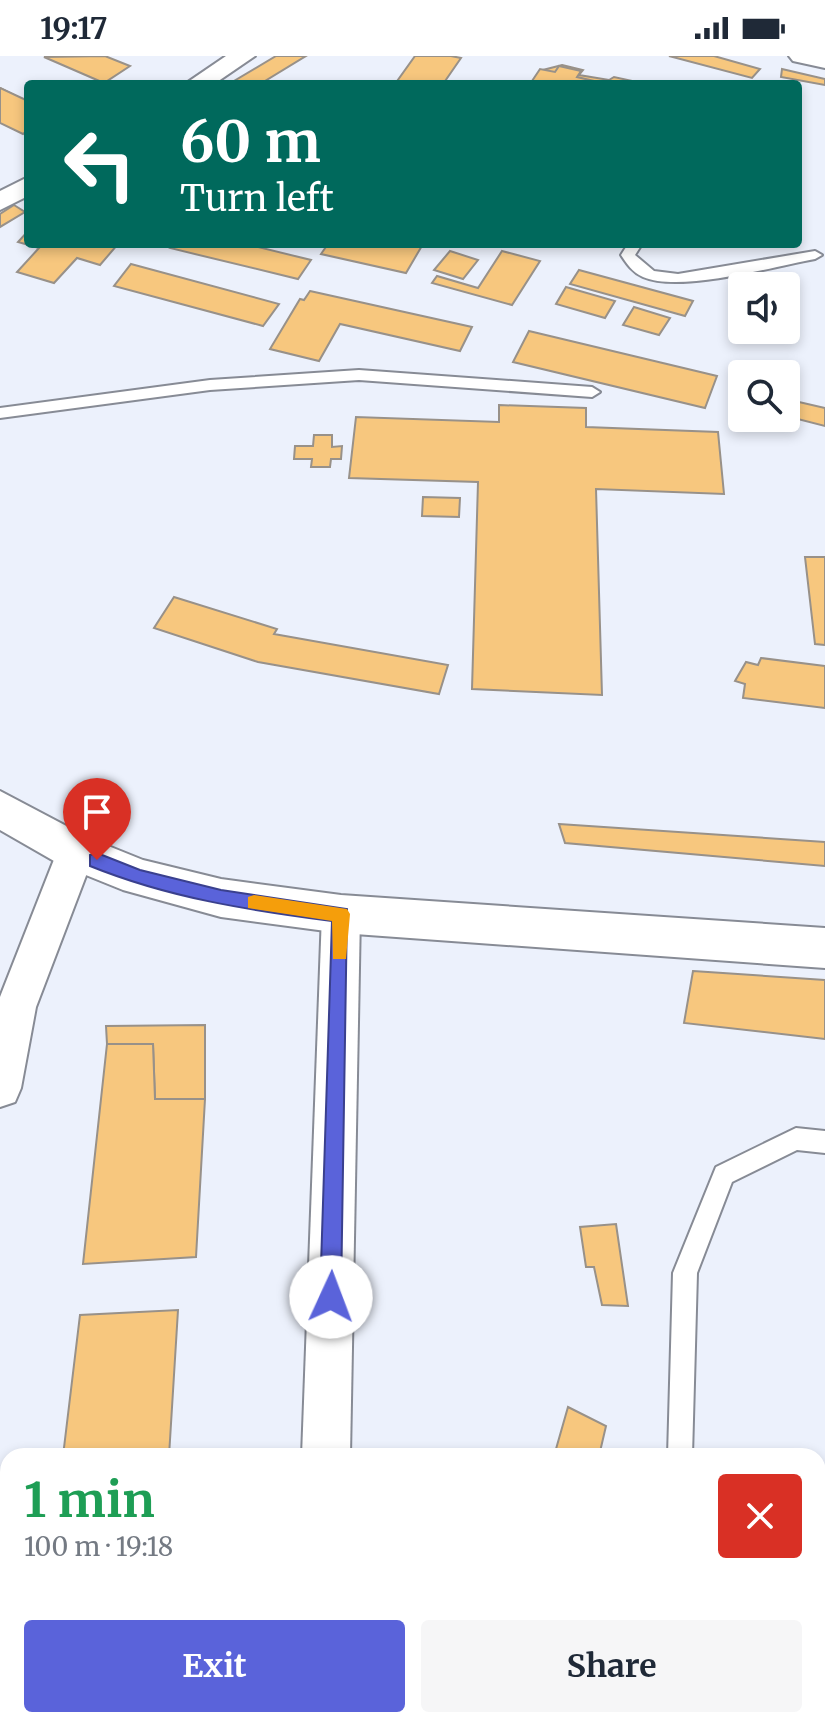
<!DOCTYPE html>
<html lang="en">
<head>
<meta charset="utf-8">
<style>
  :root { --surface:#fff; --page:#f6f6f7; --text:#1f2937; --muted:#747a83; --accent:#5a63da }
  body { margin:0; font-family:Merriweather,serif; background:var(--page); color:var(--text); height:100vh; display:flex; flex-direction:column; font-size:30px; white-space:nowrap }
  * { box-sizing:border-box; margin:0 }
  p { font-size:26px; color:var(--muted) }
  .icon { flex:none; width:44px; height:44px; fill:none; stroke:currentColor; stroke-width:2; stroke-linecap:round; stroke-linejoin:round }
  .map { position:relative; flex:1; overflow:hidden }
  .details { position:absolute; left:0px; top:1392px; width:826px; height:280px; display:flex; flex-direction:column; background:var(--surface); border-radius:24px 24px 0 0; box-shadow:0 4px 12px #0003 }
  .details>* { flex:none }
  .hud { position:absolute; left:24px; top:24px; width:778px; height:168px; border-radius:8px; box-shadow:0 4px 12px #0003; background:#00695c; color:#fff; overflow:hidden }
  .fabs { position:absolute; left:728px; top:216px; display:grid; gap:16px }
  .fabs a { display:grid; place-items:center; width:72px; height:72px; border-radius:8px; background:var(--surface); box-shadow:0 4px 12px #0003; font-size:40px }
  .pin { position:absolute; display:grid; place-items:center; width:68px; height:68px; color:#fff; margin:-82px -34px; border-radius:50% 50% 50% 0; rotate:-45deg; box-shadow:0 0 8px #0007 }
  .pin .icon { rotate:45deg }
  .me { position:absolute; width:88px; margin:-44px; rotate:2deg; stroke-linejoin:round; filter:drop-shadow(0 0 6px #0008) }
  .turn { display:flex; align-items:center; gap:28px; height:168px; padding:0 24px; font-size:36px }
  .turn .icon { width:104px; height:104px; stroke-width:2.5 }
  .turn b { display:block; font-size:56px; line-height:68px }
  .round { display:grid; place-items:center; flex:none; width:84px; height:84px; border-radius:8px; background:var(--page) }
  .head { display:flex; align-items:center; justify-content:space-between; height:136px; padding:0 24px }
  h1 { font-size:48px; font-weight:700; line-height:60px; color:#1e9e55 }
  .action { display:flex; gap:16px; margin-top:auto; padding:16px 24px }
  .action a { flex:1; height:92px; border-radius:8px; background:var(--accent); color:#fff; font-size:32px; font-weight:700; line-height:92px; text-align:center }
  .action a+a { background:var(--page); color:var(--text) }
  .status { display:flex; justify-content:space-between; align-items:center; height:56px; padding:0 40px; background:var(--surface); direction:ltr }
  .status svg { height:22px; fill:currentColor }
  .map>svg:first-child { display:block }
  .building { fill:#f7c77e; stroke:#989189; stroke-width:2 }
  .lines { fill:none; stroke-linecap:round; stroke-linejoin:round }
  .service-casing { stroke:#878b95; stroke-width:4 }
  .minor-casing { stroke:#878b95; stroke-width:4 }
  .tertiary-casing { stroke:#878b95; stroke-width:4 }
  .service { fill:#fff; fill-rule:evenodd }
  .minor { fill:#fff; fill-rule:evenodd }
  .tertiary { fill:#fff; fill-rule:evenodd }
  .route { fill:#5a63da; stroke:#3a408e; stroke-width:2 }
  .slow { fill:#f59e0b }
</style>
</head>
<body>
<div class="status"><b>19:17</b><svg viewBox="0 0 49 12"><path d="M0 12V9h3v3zM5 12V6h3v6zM10 12V3h3v9zM15 12V0h3v12zM26 1h20v11H26zM47 4h2v5h-2z"/></svg></div>
<div class="map">
<svg width="825" height="1672" viewBox="0 0 825 1672">
  <rect width="100%" height="100%" fill="#ecf1fc"/>
  <g class="building">
    <path d="M105 0 130 10 104 27 44 1Z"/>
    <path d="M276 0H306L260 28H229Z"/>
    <path d="M415 0H451L461 2 443 28H395Z"/>
    <path d="M669 0H714L760 13 752 22Z"/>
    <path d="M562 9 583 14 579 19 609 24 614 21 646 28H532L543 14Z"/>
    <path d="M559 10 581 15 577 21 607 28H530L540 13 555 16Z"/>
    <path d="M782 13 825 23V29L781 21Z"/>
    <path d="M0 32 20 42 0 54Z"/>
    <path d="M0 32 28 45V74L23 78 0 67Z"/>
    <path d="M14 149 25 156 0 171V158Z"/>
    <path d="M28 175V188H118L100 209 77 202 54 227 17 216 39 192 18 186Z"/>
    <path d="M173 188H246L311 204 298 223 170 192Z"/>
    <path d="M328 188H423L406 217 321 198Z"/>
    <path d="M450 195 478 204 463 223 434 214Z"/>
    <path d="M502 195 540 205 512 249 432 227 437 220 478 232Z"/>
    <path d="M131 208 279 248 263 270 114 230Z"/>
    <path d="M579 214 693 245 685 260 570 228Z"/>
    <path d="M566 231 615 245 605 262 556 248Z"/>
    <path d="M310 235 472 271 460 295 340 268 319 305 270 293 300 243 304 244Z"/>
    <path d="M634 251 670 262 659 279 623 269Z"/>
    <path d="M529 275 717 320 705 352 513 306Z"/>
    <path d="M786 343 825 352V370L786 360Z"/>
    <path d="M499 349 586 352V371L718 376 724 438 596 433 602 639 472 633 478 426 349 422 356 361 499 366Z"/>
    <path d="M314 379H332V391L342 390 341 403H331L330 411H311L312 403H294L295 390H313Z"/>
    <path d="M423 441 460 442 459 461 422 460Z"/>
    <path d="M805 501H825V589L815 588Z"/>
    <path d="M174 541 277 573 274 578 448 609 439 638 258 606 154 572Z"/>
    <path d="M761 602 825 610V652L743 642 745 628 735 625 746 606 758 609Z"/>
    <path d="M559 768 825 786V810L565 787Z"/>
    <path d="M693 915 825 924V983L684 967Z"/>
    <path d="M205 969V1043H155L153 988H107L106 970Z"/>
    <path d="M107 988H153L155 1043H205L196 1201 83 1208Z"/>
    <path d="M616 1168 628 1250 602 1249 594 1211H586L580 1171Z"/>
    <path d="M178 1254 169 1400H63L80 1259Z"/>
    <path d="M568 1351 606 1370 599 1400H554Z"/>
    <path d="M8 1604V1664H264V1672H0V1605Z"/>
  </g>
  <g class="lines">
    <g class="service-casing">
      <g id="service">
        <path d="M628 188H642L635 199 654 215 678 218 815 195 822 199 815 203C772 211 680 237 643 221 632 216 627 208 621 199Z"/>
        <path d="M359 314 592 331 600 336 592 341 359 324 210 334 0 362V352L210 324Z"/>
        <path d="M796 1072 825 1075V1097L797 1094 732 1126 697 1217 692 1400H668L673 1217 716 1111Z"/>
        <path d="M818 1658 825 1662V1672H794L790 1664H818Z"/>
      </g>
    </g>
    <g class="minor-casing">
      <g id="minor">
        <path d="M226 0H255L214 28H185Z"/>
        <path d="M789 0H825V12L793 5Z"/>
        <path d="M28 121V140L0 154V135Z"/>
        <path d="M76 780 89 785 95 796 36 951 21 1032 15 1046 0 1051V941L57 796 63 785Z"/>
        <path d="M341 841 355 846 360 858 350 1400H302L322 858 327 846Z"/>
      </g>
    </g>
    <g class="tertiary-casing">
      <path id="tertiary" d="M0 735 91 783 143 804 221 823 341 839 825 872V912L341 877 221 861 123 834 61 809 0 774Z"/>
    </g>
    <use href="#service" class="service"/>
    <use href="#minor" class="minor"/>
    <use href="#tertiary" class="tertiary"/>
  </g>
  <path class="route" d="M97 797 140 814 221 834 347 853 341 1241 338 1248 331 1251 323 1248 320 1241 332 865C248 854 169 842 90 810V799Z"/>
  <path class="slow" d="M254 839 347 853 350 858 346 903H333L332 865 248 852V841Z"/>
</svg>
<div class="fabs">
<a><svg class="icon" aria-label="sound" viewBox="0 0 24 24"><path d="M4 9h4l5-4v14l-5-4H4zM17 9q2 3 0 6"/></svg></a>
<a><svg class="icon" aria-label="search" viewBox="0 0 24 24"><circle cx="10" cy="10" r="6"/><path d="M15 15l6 6"/></svg></a>
</div>
<div class="pin" style="left:97px;top:804px;background:#d93025"><svg class="icon" aria-label="arrive" viewBox="0 0 24 24"><path d="M6 21V4h12l-3 4 3 4H6"/></svg></div>
<svg class="me" style="left:331px;top:1241px" viewBox="-20 -20 40 40"><circle r="19" fill="#fff"/><path d="M0-13L10 11 0 6-10 11z" fill="#5a63da"/></svg>
<div class="hud">
<div class="turn"><svg class="icon" aria-label="left" viewBox="0 0 24 24"><path d="M17 20v-9H6M10 6l-5 5 5 5"/></svg><div><b>60 m</b>Turn left</div></div>
</div>
<section class="details">
<div class="head"><div><h1>1 min</h1><p>100 m · 19:18</p></div><a class="round" style="background:#d93025;color:#fff"><svg class="icon" aria-label="close" viewBox="0 0 24 24"><path d="M6 6l12 12M18 6L6 18"/></svg></a></div>
<div class="action"><a>Exit</a><a>Share</a></div>
</section>
</div>
</body>
</html>
